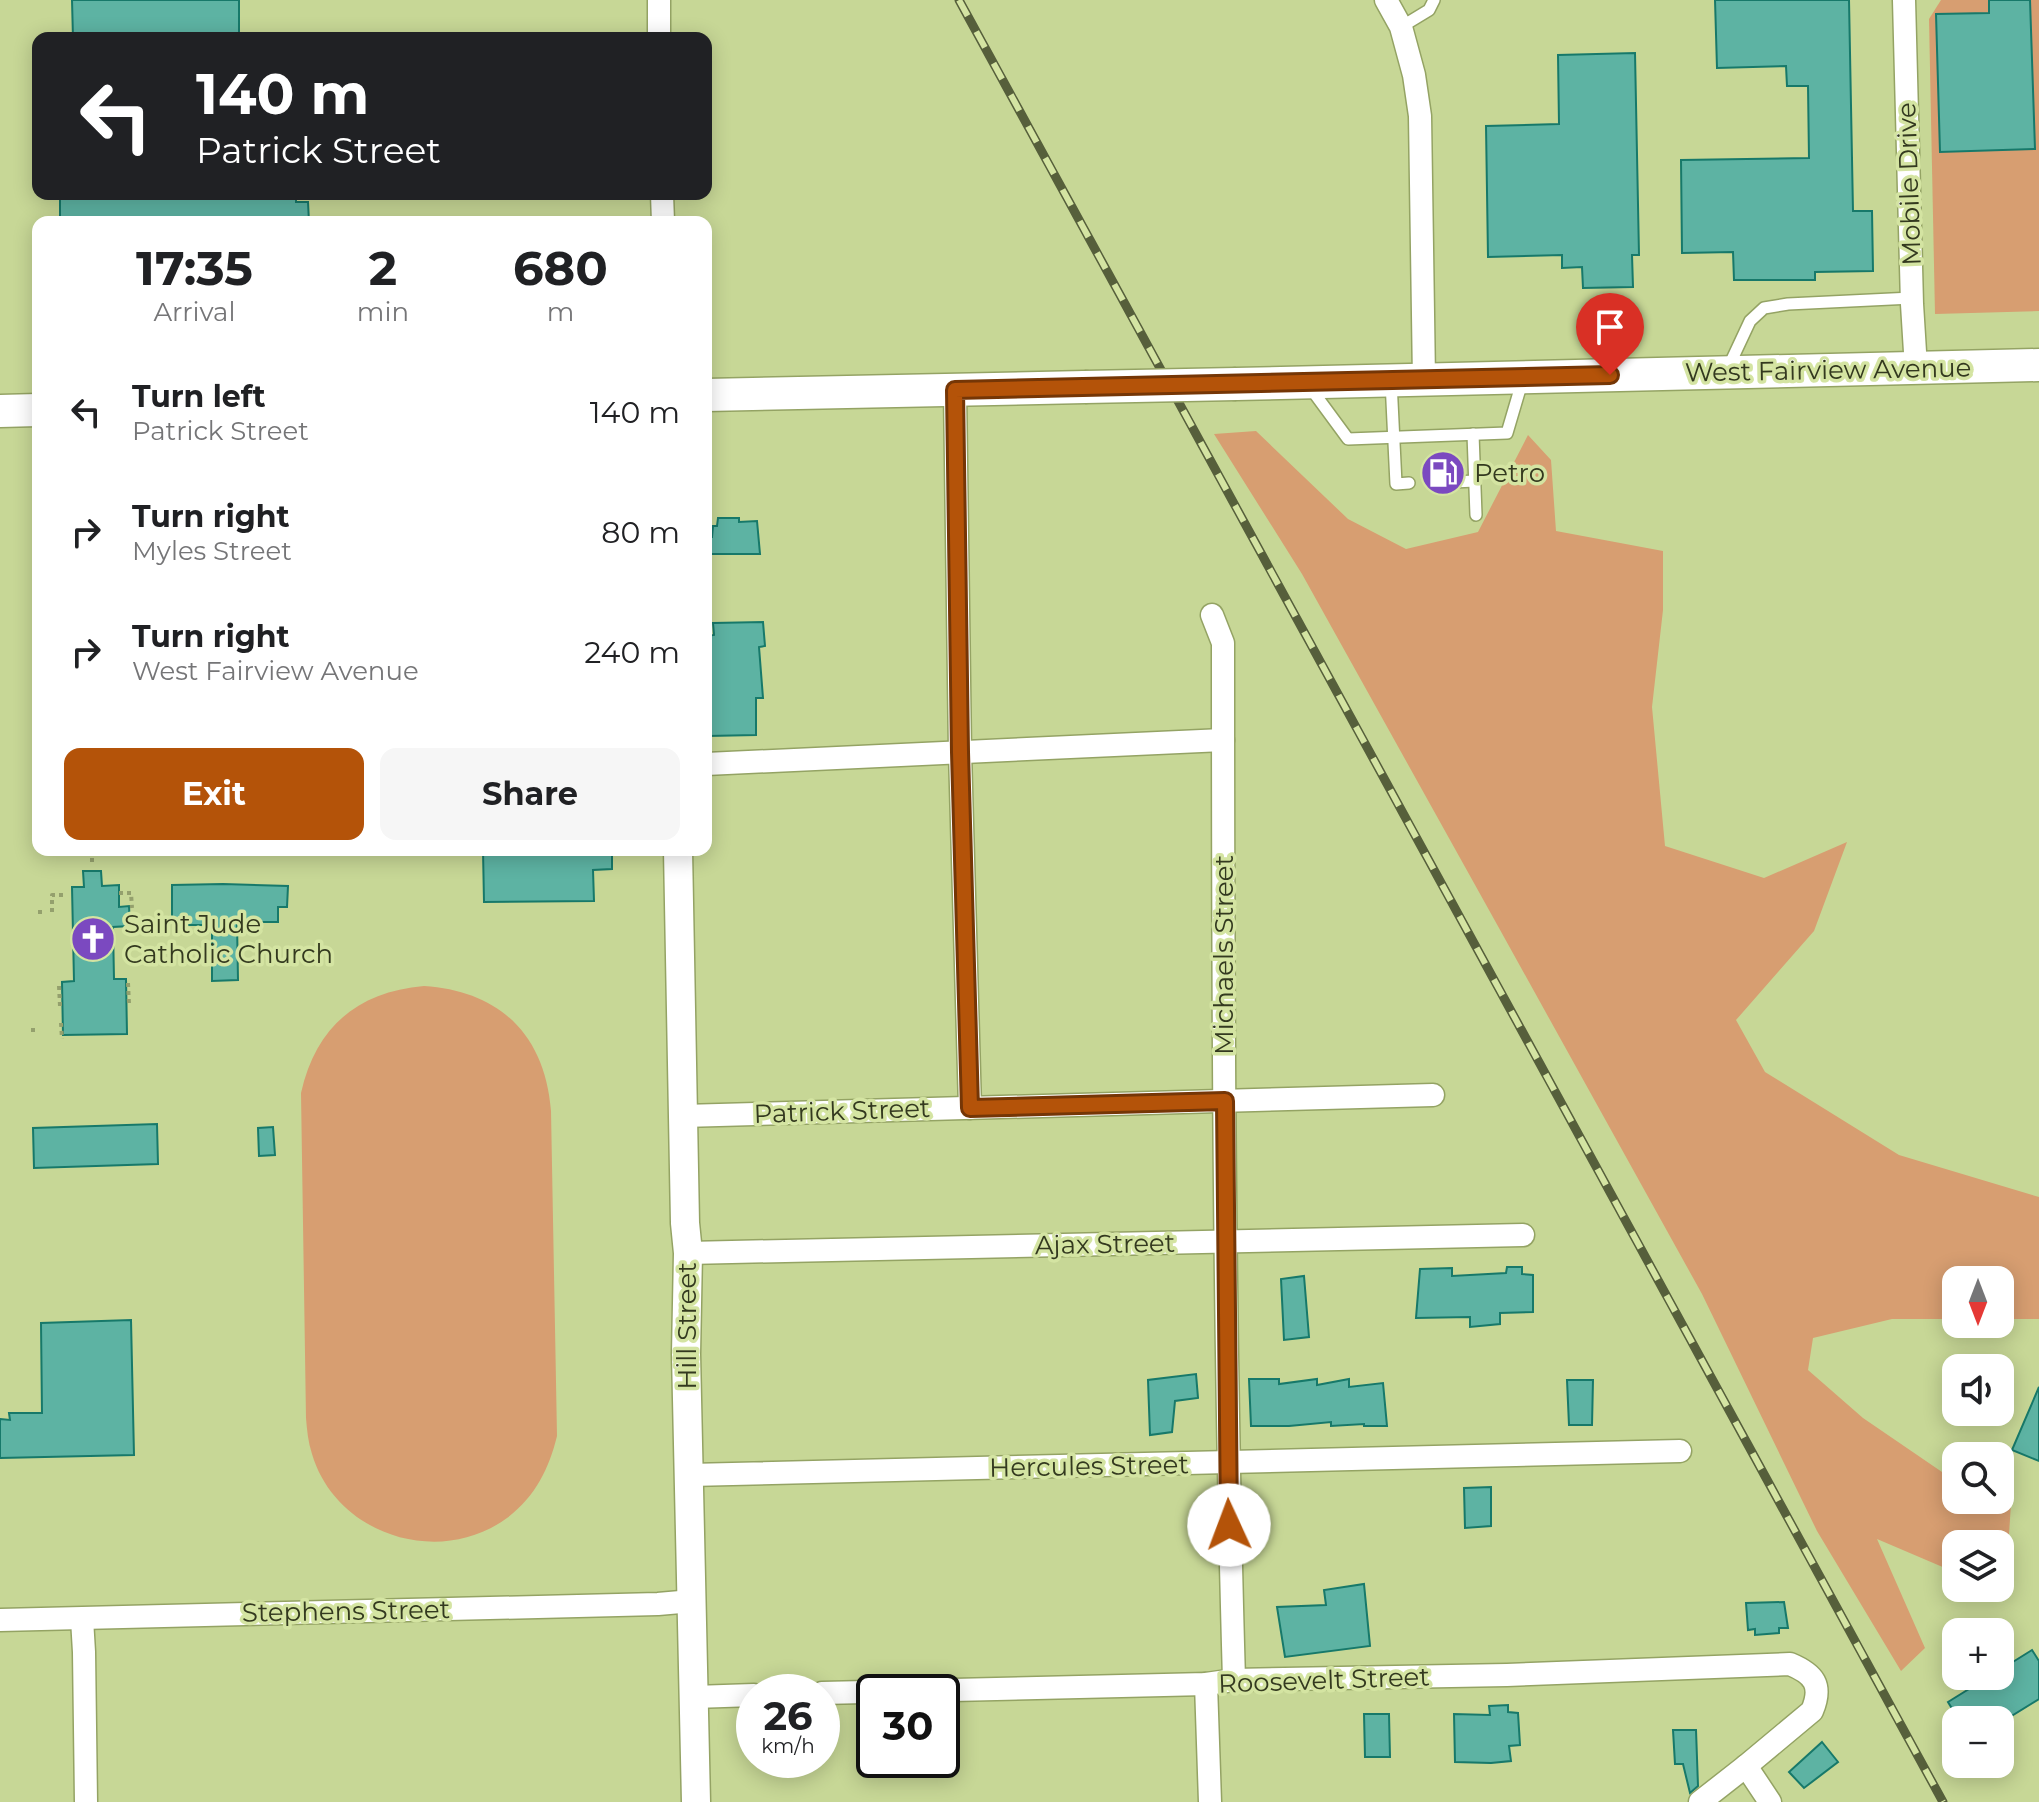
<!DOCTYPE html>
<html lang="en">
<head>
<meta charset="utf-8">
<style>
  :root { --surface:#fff; --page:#f6f6f6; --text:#202124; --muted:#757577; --accent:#b45309 }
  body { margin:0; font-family:Montserrat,sans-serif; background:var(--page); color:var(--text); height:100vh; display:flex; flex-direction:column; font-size:30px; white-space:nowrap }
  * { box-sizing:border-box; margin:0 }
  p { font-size:26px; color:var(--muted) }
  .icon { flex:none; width:44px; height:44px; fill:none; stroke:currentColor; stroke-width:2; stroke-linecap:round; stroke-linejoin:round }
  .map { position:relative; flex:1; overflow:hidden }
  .sheet { position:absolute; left:32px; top:216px; width:680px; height:640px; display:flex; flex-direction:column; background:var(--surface); border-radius:16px; box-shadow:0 4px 20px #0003 }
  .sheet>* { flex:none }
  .top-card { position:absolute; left:32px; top:32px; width:680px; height:168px; border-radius:16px; box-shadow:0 4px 20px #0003; background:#202124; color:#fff; overflow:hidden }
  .needle { width:52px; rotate:180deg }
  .tools { position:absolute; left:1942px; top:1266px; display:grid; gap:16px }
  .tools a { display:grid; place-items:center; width:72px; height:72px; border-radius:16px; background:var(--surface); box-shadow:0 4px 20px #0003; font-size:40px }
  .speed { position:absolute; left:736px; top:1674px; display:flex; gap:16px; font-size:40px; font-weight:700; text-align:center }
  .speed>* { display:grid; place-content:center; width:104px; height:104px; border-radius:50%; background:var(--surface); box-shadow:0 4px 20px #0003; line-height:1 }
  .speed small { font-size:20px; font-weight:400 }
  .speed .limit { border:4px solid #111; border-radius:12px; background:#fff; color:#111 }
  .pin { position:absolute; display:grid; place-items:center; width:68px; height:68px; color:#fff; margin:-82px -34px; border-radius:50% 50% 50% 0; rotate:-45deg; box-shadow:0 0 8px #0007 }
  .pin .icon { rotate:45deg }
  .me { position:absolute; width:88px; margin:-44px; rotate:358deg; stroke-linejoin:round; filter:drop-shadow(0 0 6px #0008) }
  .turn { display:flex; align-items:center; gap:28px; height:168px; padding:0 32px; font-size:36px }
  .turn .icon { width:104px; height:104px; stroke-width:2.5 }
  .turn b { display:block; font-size:56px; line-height:68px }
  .eta { display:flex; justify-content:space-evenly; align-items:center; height:136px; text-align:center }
  .eta b { font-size:48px; font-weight:700; line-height:56px }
  .button { display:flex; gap:16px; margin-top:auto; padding:16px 32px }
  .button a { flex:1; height:92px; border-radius:16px; background:var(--accent); color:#fff; font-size:32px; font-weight:700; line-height:92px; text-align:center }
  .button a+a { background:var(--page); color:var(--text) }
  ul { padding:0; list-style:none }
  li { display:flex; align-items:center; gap:24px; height:120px; padding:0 32px }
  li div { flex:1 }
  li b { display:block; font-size:30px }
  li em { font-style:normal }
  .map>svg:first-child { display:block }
  .green { fill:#d79e71 }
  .building { fill:#5db3a3; stroke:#17796a; stroke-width:2 }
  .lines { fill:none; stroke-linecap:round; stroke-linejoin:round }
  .service-casing { stroke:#94a364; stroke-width:14 }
  .minor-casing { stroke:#94a364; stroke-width:25 }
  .tertiary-casing { stroke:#94a364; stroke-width:31 }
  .secondary-casing { stroke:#94a364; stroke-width:35 }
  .path { stroke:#94a06d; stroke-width:4; stroke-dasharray:4 4; stroke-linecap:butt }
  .service { stroke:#fff; stroke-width:11 }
  .minor { stroke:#fff; stroke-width:22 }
  .tertiary { stroke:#fff; stroke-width:28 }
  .secondary { stroke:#fff; stroke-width:32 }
  .rail-casing { stroke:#565f3b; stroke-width:9 }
  .rail { stroke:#d4e4a2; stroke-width:6; stroke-dasharray:18; stroke-linecap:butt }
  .secondary-bridge-casing { stroke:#94a364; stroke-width:35; stroke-linecap:butt }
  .secondary-bridge { stroke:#fff; stroke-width:32 }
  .route-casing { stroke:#753606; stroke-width:20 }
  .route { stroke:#b45309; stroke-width:14 }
  .labels { text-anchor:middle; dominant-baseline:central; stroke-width:7; stroke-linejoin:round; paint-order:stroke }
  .street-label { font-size:26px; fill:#33391f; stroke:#d4e4a2 }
  .poi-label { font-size:26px; fill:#33391f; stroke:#d4e4a2; text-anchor:start }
</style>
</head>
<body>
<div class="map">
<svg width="2039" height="1802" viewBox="0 0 2039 1802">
  <rect width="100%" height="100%" fill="#c7d796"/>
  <g class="green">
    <path d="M1941 0H2039V311L1935 314 1929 19Z"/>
    <path d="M1256 431 1348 519 1406 549 1478 532 1528 435 1551 460 1556 531 1663 551V610L1652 707 1665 846 1764 878 1847 842 1814 931 1736 1020 1765 1072 1899 1155 2039 1197V1319H2000V1280H1956V1319H1892L1813 1338 1808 1370 1863 1418 1942 1472 1956 1478V1500H2000V1498L2011 1504 2007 1564 2000 1565V1544H1956V1570L1952 1571 1877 1539 1925 1648 1901 1671 1817 1531 1702 1294 1499 928 1302 574 1214 434Z"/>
    <path d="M424 986C500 991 545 1035 551 1111L557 1436C549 1469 535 1497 507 1518 439 1568 336 1535 312 1454 308 1442 307 1430 306 1418L301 1093C316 1027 357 992 424 986Z"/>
  </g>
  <g class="building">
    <path d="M72 0H239V38H73Z"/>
    <path d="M1715 0H1849L1853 211H1872L1873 271 1815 272V280H1734L1733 252 1682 253 1681 160 1809 158 1808 86H1787L1786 66 1717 68Z"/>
    <path d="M1989 0H2030L2035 149 1940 152 1936 14 1989 13Z"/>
    <path d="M1635 53 1639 255H1632L1633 287 1583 288 1582 267 1562 268V255L1488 257 1486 126 1559 124 1558 55Z"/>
    <path d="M60 194H296V202H308L309 222H60Z"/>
    <path d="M718 518H739V522L757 521 760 554H709L706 537H712L713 526H717Z"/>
    <path d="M763 622 765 646 759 647 763 698H756V735L708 736 706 726V665H708L706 636 714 635 713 623Z"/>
    <path d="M483 850H612V869L593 870 594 901 484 902Z"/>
    <path d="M83 871H101L102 886 119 885V907L129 906 130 926 113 927 114 979H126L127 1034 63 1035 62 982 74 981 72 887H84Z"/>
    <path d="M223 884 288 886 287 907H278V922H237L238 980 212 981V925H181V922L172 923V885Z"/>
    <path d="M157 1124 158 1164 34 1168 33 1128Z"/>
    <path d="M273 1127 275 1155 259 1156 258 1128Z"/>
    <path d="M1507 1267H1522V1274L1533 1275V1312L1500 1313V1324L1470 1327V1317L1416 1318 1420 1269 1452 1268V1276L1506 1273Z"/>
    <path d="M1304 1276 1309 1337 1284 1340 1281 1279Z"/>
    <path d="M131 1320 134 1455 0 1458V1419L10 1420 9 1413H42L41 1323Z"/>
    <path d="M1196 1374 1198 1398 1175 1401 1172 1432 1150 1435 1148 1380Z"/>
    <path d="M1249 1379H1279V1384L1317 1379V1385L1349 1379V1387L1383 1383 1387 1426H1364V1424L1331 1426V1422L1289 1426H1251Z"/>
    <path d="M1567 1380H1593L1592 1425H1569Z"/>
    <path d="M2039 1387V1461L2012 1450Z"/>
    <path d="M1491 1487V1526L1465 1528 1464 1488Z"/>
    <path d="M1364 1584 1370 1646 1285 1657 1277 1607 1326 1605 1324 1590Z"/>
    <path d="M1784 1602 1788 1628H1779V1633L1755 1635V1629L1748 1630 1746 1603Z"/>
    <path d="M2032 1650 2039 1661V1699L2005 1720H1959L1948 1702 1990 1676H2000V1670Z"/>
    <path d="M1508 1705V1712L1518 1713 1520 1745 1509 1746 1511 1761 1491 1763 1455 1762 1454 1714 1490 1715 1489 1706Z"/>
    <path d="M1364 1714H1389L1390 1757H1365Z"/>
    <path d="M1673 1730H1696L1698 1786 1690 1793 1683 1764H1675Z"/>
    <path d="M1822 1742 1838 1762 1804 1788 1789 1772Z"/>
  </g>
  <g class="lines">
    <g class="service-casing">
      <g id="service">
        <path d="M1401 27 1429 10 1434 0"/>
        <path d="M1728 368 1750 321 1764 308 1788 304 1912 298"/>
        <path d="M1391 381 1396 484 1409 483"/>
        <path d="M1309 386 1348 439 1507 433 1522 382"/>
        <path d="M1473 434 1476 515"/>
        <path d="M1454 482 1475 481"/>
      </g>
    </g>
    <g class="minor-casing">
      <g id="minor">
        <path d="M659 0V38"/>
        <path d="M1386 0 1401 27 1414 75 1420 116 1424 380"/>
        <path d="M1904 0 1912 304 1916 368"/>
        <path d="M662 194 663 222"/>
        <path d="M955 390 960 752 970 1108"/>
        <path d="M1212 615 1223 643C1223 989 1224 1335 1234 1680"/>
        <path d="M706 764 1223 740"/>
        <path d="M683 1116 1433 1095"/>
        <path d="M688 1253 1523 1235"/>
        <path d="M690 1475 1680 1451"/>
        <path d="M82 1619 84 1652 86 1802"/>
        <path d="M0 1620 658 1604 692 1601"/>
        <path d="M1206 1684 1210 1802"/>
        <path d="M822 1693 1206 1684 1234 1680 1507 1675 1790 1664C1814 1674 1823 1685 1812 1711L1746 1766 1700 1802"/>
        <path d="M694 1697 754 1695"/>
        <path d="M1746 1766 1770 1802"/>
      </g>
    </g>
    <g class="tertiary-casing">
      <path id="tertiary" d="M678 850 685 1223 688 1253 686 1354 696 1802"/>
    </g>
    <g class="secondary-casing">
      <g id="secondary">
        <path d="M1236 384 2039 365"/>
        <path d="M706 395 1085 387"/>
        <path d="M0 411 38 410"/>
      </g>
    </g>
    <g class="path">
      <path d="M92 850V865"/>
      <path d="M119 893H131L132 908"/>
      <path d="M38 912H45"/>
      <path d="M52 912V895H65"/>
      <path d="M128 983 129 1004"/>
      <path d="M59 986 60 1006"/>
      <path d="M61 1023 62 1039"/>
      <path d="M31 1030H37"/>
    </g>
    <use href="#service" class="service"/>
    <use href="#minor" class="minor"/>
    <use href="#tertiary" class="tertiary"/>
    <use href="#secondary" class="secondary"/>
    <g class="rail-casing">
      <path id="rail" d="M959 0 1943 1802"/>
    </g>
    <use href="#rail" class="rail"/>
    <g class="secondary-bridge-casing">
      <path id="secondary-bridge" d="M1085 387 1236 384"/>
    </g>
    <use href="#secondary-bridge" class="secondary-bridge"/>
  </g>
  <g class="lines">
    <g class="route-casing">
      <path id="route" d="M1229 1525 1225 1101 970 1108 960 752 955 390 1610 375"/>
    </g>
    <use href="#route" class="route"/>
  </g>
  <defs>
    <g id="fuel-disc" transform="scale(2.3)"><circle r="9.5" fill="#7b49c0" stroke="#d4e4a2"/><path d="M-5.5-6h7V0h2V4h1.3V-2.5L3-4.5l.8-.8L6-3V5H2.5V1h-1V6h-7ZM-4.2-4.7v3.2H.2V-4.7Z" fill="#fff"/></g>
    <g id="church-disc" transform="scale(2.3)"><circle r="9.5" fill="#7b49c0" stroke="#d4e4a2"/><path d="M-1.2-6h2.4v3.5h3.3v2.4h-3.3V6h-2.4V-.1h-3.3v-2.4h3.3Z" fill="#fff"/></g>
  </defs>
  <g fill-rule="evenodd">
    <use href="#fuel-disc" x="1443" y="473"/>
    <use href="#church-disc" x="93" y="939"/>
  </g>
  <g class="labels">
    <g class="street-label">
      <text transform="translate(1909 184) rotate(-92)">Mobile Drive</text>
      <text transform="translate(1828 370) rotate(-1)">West Fairview Avenue</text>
      <text transform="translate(1224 955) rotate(-90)">Michaels Street</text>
      <text transform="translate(842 1111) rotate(-2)">Patrick Street</text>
      <text transform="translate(1105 1244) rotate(-1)">Ajax Street</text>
      <text transform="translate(687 1326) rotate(-90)">Hill Street</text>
      <text transform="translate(1089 1466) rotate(-1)">Hercules Street</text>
      <text transform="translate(346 1611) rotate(-1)">Stephens Street</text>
      <text transform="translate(1324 1680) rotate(-2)">Roosevelt Street</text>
    </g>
    <g class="poi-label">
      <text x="1474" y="473">Petro</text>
      <text x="124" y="924">Saint Jude<tspan x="124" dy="30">Catholic Church</tspan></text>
    </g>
  </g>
</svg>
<div class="tools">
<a><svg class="needle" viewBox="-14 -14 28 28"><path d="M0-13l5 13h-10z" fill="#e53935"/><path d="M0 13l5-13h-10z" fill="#757577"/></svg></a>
<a><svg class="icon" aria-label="sound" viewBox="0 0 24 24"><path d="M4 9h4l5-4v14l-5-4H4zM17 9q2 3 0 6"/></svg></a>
<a><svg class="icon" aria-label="search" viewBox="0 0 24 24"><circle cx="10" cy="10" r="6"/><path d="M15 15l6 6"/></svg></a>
<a><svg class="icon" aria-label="layers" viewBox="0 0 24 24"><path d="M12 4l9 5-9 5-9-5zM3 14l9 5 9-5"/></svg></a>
<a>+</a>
<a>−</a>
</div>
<div class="speed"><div>26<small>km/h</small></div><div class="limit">30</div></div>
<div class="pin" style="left:1610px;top:375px;background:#d93025"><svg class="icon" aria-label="arrive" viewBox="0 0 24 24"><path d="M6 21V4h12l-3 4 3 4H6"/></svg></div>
<svg class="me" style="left:1229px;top:1525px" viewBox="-20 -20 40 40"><circle r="19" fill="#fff"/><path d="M0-13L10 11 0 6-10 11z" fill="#b45309"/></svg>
<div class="top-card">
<div class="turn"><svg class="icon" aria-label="left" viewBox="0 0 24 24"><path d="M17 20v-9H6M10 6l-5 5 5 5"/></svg><div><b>140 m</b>Patrick Street</div></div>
</div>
<section class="sheet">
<div class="eta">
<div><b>17:35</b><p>Arrival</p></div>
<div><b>2</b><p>min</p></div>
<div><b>680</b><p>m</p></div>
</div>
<ul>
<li><svg class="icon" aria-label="left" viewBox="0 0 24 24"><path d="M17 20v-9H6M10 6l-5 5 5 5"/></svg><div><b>Turn left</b><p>Patrick Street</p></div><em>140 m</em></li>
<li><svg class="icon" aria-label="right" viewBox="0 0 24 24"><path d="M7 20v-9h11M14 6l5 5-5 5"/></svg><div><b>Turn right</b><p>Myles Street</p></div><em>80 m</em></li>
<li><svg class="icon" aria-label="right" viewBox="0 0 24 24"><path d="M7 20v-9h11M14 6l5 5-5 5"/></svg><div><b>Turn right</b><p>West Fairview Avenue</p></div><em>240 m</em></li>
</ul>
<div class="button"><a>Exit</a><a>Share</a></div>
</section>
</div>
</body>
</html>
